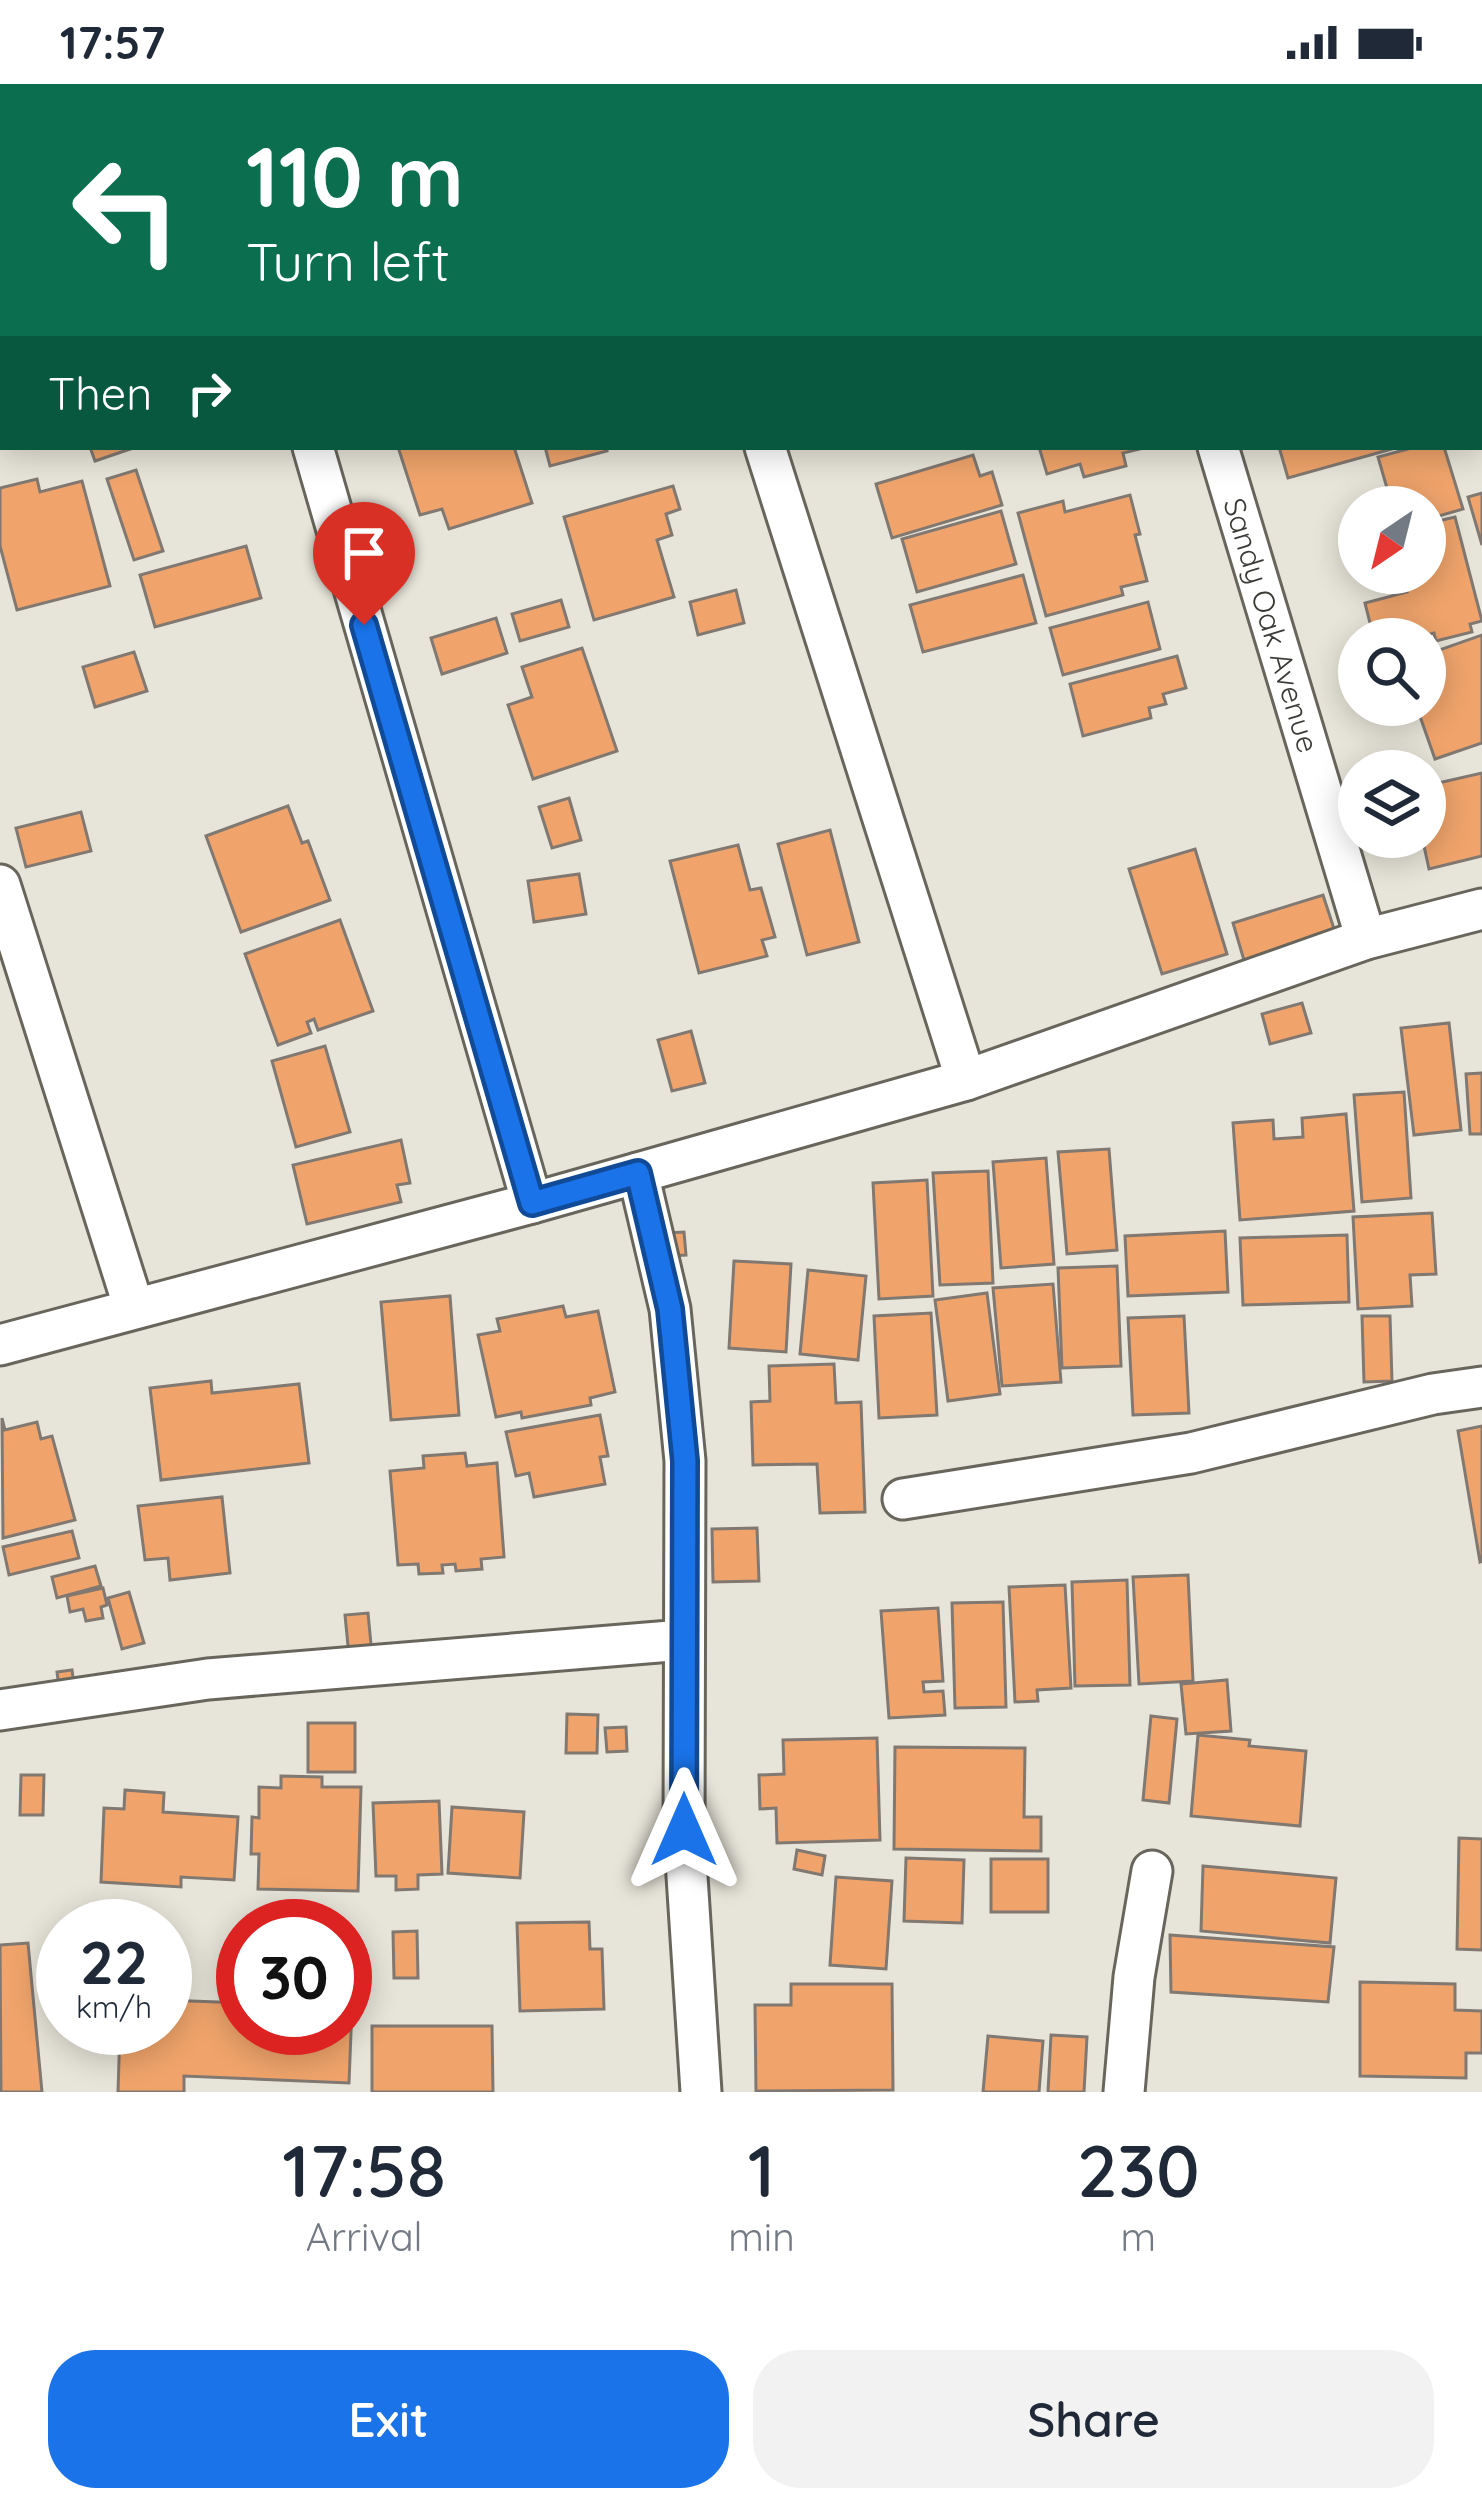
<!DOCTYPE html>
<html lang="en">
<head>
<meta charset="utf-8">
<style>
  :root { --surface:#fff; --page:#f2f2f3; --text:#1f2937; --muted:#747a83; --accent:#1a73e8 }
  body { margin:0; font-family:Quicksand,sans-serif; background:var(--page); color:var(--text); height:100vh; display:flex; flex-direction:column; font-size:45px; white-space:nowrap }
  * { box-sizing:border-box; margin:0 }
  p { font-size:39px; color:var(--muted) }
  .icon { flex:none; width:66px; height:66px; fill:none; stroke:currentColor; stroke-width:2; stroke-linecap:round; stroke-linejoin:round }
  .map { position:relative; height:2008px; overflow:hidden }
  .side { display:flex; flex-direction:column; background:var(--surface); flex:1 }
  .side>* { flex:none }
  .hud { position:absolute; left:0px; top:0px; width:1482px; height:366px; box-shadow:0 6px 30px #0003; background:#0b6e4f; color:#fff; overflow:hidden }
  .needle { width:78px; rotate:215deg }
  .tools { position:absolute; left:1338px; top:402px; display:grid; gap:24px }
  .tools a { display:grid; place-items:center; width:108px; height:108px; border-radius:50%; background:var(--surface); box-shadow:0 6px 30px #0003; font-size:60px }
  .speed { position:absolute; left:36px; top:1815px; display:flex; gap:24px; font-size:60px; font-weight:700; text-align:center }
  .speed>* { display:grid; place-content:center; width:156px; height:156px; border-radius:50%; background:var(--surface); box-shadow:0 6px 30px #0003; line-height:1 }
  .speed small { font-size:30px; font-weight:400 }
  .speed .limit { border:18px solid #d22; background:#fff; color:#111 }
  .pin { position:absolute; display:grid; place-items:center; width:102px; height:102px; color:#fff; margin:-123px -51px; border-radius:50% 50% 50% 0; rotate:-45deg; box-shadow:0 0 12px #0007 }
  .pin .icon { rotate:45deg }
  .me { position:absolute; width:132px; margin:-66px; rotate:0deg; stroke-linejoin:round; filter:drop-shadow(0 0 9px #0008) }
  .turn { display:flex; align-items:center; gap:42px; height:252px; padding:0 48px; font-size:54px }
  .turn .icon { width:156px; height:156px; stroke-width:2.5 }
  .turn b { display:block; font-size:84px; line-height:102px }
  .then { display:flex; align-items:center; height:114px; padding:0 48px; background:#0003; gap:24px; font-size:45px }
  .eta { display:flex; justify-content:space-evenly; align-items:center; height:204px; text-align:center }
  .eta b { font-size:72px; font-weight:600; line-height:84px }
  .action { display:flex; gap:24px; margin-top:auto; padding:24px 48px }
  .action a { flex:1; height:138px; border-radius:48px; background:var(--accent); color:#fff; font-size:48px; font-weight:600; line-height:138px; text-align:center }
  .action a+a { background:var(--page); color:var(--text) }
  .status { display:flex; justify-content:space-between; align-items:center; height:84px; padding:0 60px; background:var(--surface); direction:ltr }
  .status svg { height:33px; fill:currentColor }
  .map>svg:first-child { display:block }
  .building { fill:#f0a46b; stroke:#817871; stroke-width:3 }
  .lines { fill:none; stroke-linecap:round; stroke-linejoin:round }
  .minor-casing { stroke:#68665c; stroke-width:45 }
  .minor { stroke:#fff; stroke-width:39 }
  .route-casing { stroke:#114b97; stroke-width:30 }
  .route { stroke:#1a73e8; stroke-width:21 }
  .labels { text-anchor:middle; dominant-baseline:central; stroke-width:9; stroke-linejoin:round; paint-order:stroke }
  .street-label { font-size:30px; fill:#3b3a36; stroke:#fff }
</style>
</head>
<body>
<div class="status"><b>17:57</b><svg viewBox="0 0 49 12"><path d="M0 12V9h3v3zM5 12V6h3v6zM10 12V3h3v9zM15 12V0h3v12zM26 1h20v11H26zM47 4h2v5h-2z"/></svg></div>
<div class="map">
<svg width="1482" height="2008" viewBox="0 0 1482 2008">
  <rect width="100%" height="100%" fill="#e7e5d9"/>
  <g class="building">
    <path d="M1021 0H1068V3H1022Z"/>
    <path d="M0 167H3V340L0 331Z"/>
    <path d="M90 363H136L95 377Z"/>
    <path d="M398 363H514L532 419 449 445 442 425 420 431Z"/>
    <path d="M545 363H606L607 367 550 382Z"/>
    <path d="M1039 363H1143L1144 364 1123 369 1126 382 1084 393 1080 380 1047 390Z"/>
    <path d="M1279 363H1399L1288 394Z"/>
    <path d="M1415 363H1444L1463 425 1425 436V423H1384L1382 413 1389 411 1378 373Z"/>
    <path d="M973 371 980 392 992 388 1002 421 892 454 876 400Z"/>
    <path d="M136 386 163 467 134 476 107 395Z"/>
    <path d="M37 395 40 408 82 397 110 502 17 526 0 462V404Z"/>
    <path d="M673 402 680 425 666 430 672 451 657 456 674 513 594 536 564 433Z"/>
    <path d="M1482 409V461L1468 413Z"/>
    <path d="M1130 411 1140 450 1135 451 1147 497 1121 503 1123 511 1046 532 1018 429 1063 417 1065 428Z"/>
    <path d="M1001 427 1016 480 917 508 902 455Z"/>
    <path d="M1455 433 1482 537 1470 540 1472 548 1436 557 1434 549 1412 555H1374L1365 519 1407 508 1402 489H1425V440Z"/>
    <path d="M246 462 261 514 155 543 140 491Z"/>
    <path d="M1023 491 1036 539 923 568 910 521Z"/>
    <path d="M736 506 744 539 698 551 690 518Z"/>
    <path d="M561 516 569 543 520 557 512 530Z"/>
    <path d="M1148 518 1160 565 1063 591 1050 544Z"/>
    <path d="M496 534 507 569 442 590 431 554Z"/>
    <path d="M1482 551V659L1435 675 1416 621H1425V571Z"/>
    <path d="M582 564 617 667 533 695 508 621 532 613 522 583Z"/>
    <path d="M134 568 147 607 95 623 83 583Z"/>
    <path d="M1177 572 1186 604 1163 610 1166 620 1149 624 1151 634 1083 652 1070 600Z"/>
    <path d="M1482 689V772L1429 785 1422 753H1425V702Z"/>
    <path d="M569 714 581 756 552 764 539 723Z"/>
    <path d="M288 722 302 759 308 757 330 816 241 848 206 752Z"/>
    <path d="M81 728 91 767 26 783 16 744Z"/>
    <path d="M830 746 859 858 807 871 778 760Z"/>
    <path d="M738 761 750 806 761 804 775 853 762 856 767 872 699 889 670 777Z"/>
    <path d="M1195 765 1227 870 1162 890 1129 785Z"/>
    <path d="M579 790 586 830 534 838 528 797Z"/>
    <path d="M1323 811 1337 854 1246 883 1233 839Z"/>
    <path d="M340 836 373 927 318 946 314 935 307 938 311 949 278 961 245 870Z"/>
    <path d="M1302 919 1311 949 1270 960 1262 930Z"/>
    <path d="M1449 939 1461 1046 1414 1051 1401 944Z"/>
    <path d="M691 947 705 999 672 1007 658 956Z"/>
    <path d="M325 962 350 1048 296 1063 272 977Z"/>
    <path d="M1482 989V1050H1470L1466 990Z"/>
    <path d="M1404 1008 1411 1114 1362 1118 1354 1011Z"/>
    <path d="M1346 1030 1354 1127 1240 1136 1233 1039 1273 1036 1274 1055 1303 1053 1302 1034Z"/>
    <path d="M401 1056 410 1099 397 1101 401 1118 307 1140 293 1081Z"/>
    <path d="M1109 1065 1117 1166 1067 1170 1058 1068Z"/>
    <path d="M1046 1074 1054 1180 1001 1184 993 1078Z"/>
    <path d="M988 1087 993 1199 940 1201 933 1089Z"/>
    <path d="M927 1096 933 1212 879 1215 873 1099Z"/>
    <path d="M1432 1129 1436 1190 1410 1191 1412 1222 1358 1225 1353 1133Z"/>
    <path d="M1225 1147 1228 1208 1128 1212 1125 1152Z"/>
    <path d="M684 1148 686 1171 668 1172 667 1149Z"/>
    <path d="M1347 1151 1349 1218 1243 1221 1240 1154Z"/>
    <path d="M734 1177 791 1180 786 1268 729 1264Z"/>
    <path d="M1117 1182 1121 1282 1062 1284 1058 1184Z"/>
    <path d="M808 1186 866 1192 858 1276 800 1270Z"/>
    <path d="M1053 1200 1061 1298 1002 1302 993 1204Z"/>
    <path d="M987 1209 1000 1310 948 1317 935 1216Z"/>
    <path d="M450 1212 459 1331 391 1336 381 1218Z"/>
    <path d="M563 1222 566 1233 598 1227 615 1308 590 1314 591 1321 522 1334 521 1328 496 1333 478 1251 500 1247 497 1235Z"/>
    <path d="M931 1229 937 1331 879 1334 874 1232Z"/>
    <path d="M1184 1232 1189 1329 1133 1331 1128 1234Z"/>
    <path d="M1362 1232H1390L1392 1297 1364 1298Z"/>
    <path d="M834 1280 836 1319 861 1318 865 1428 820 1429 817 1380 753 1381 751 1318 770 1317 769 1282Z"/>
    <path d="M211 1297 212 1309 299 1300 309 1379 161 1396 150 1304Z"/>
    <path d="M600 1331 608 1372 600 1373 605 1400 534 1413 529 1389 516 1392 506 1348Z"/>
    <path d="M2 1334 5 1346 37 1338 41 1355 52 1352 75 1436 3 1454Z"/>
    <path d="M1482 1342V1477L1480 1478 1458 1347Z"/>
    <path d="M465 1369 467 1382 497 1379 504 1473 481 1475 482 1485 456 1487 455 1480 442 1481 443 1489 419 1490 418 1480 398 1481 390 1387 424 1384 423 1372Z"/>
    <path d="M222 1413 230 1489 170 1496 168 1474 145 1476 138 1422Z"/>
    <path d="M757 1444 759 1497 713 1498 712 1445Z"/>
    <path d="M72 1447 79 1474 9 1491 3 1463Z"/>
    <path d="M95 1482 101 1502 57 1514 52 1493Z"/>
    <path d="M1188 1491 1193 1597 1139 1600 1133 1493Z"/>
    <path d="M1127 1496 1130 1601 1075 1602 1072 1498Z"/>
    <path d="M1065 1501 1071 1604 1037 1606 1038 1617 1015 1618 1009 1503Z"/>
    <path d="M103 1504 107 1521 101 1523 103 1534 86 1537 83 1525 70 1528 67 1512Z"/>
    <path d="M129 1508 144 1559 122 1565 108 1514Z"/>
    <path d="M1003 1518 1006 1623 955 1624 952 1519Z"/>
    <path d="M938 1524 943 1597 923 1598 924 1608 943 1607 945 1631 889 1634 881 1527Z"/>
    <path d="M368 1529 372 1571 349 1572 345 1531Z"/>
    <path d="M72 1586 74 1600 59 1603 57 1588Z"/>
    <path d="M1227 1596 1231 1647 1186 1650 1181 1600Z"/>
    <path d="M567 1630 598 1631 597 1669H566Z"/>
    <path d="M1151 1632 1177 1635 1169 1719 1143 1716Z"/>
    <rect x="308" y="1639" width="47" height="49"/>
    <path d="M626 1643 627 1667 607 1668 605 1644Z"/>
    <path d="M1198 1651 1250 1656 1249 1662 1306 1667 1300 1742 1191 1732Z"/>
    <path d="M877 1654 880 1756 777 1759 776 1724 760 1725 759 1691 784 1690 783 1656Z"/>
    <path d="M895 1663 1025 1664 1024 1733H1041V1767L894 1765Z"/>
    <path d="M21 1691H44L43 1731H20Z"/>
    <path d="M281 1692 322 1693V1703H361L358 1807 258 1805 259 1770H251L252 1733 259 1734V1703L281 1704Z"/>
    <path d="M125 1706 164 1709 163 1728 238 1733 234 1796 181 1793V1803L101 1798 104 1724 124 1725Z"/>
    <path d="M439 1717 442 1790 418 1791V1805L396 1806V1792H376L373 1719Z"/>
    <path d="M452 1723 524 1728 520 1794 448 1789Z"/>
    <path d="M1459 1754 1482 1755V1866L1457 1865Z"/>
    <path d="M797 1766 825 1772 822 1791 794 1785Z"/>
    <path d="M906 1774 964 1776 962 1839 904 1837Z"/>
    <rect x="991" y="1775" width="57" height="53"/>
    <path d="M1203 1782 1336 1794 1330 1859 1201 1847Z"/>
    <path d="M836 1793 892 1797 886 1885 830 1881Z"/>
    <path d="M589 1838 590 1865H602L604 1925 520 1927 517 1839Z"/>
    <path d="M417 1847 418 1894H394L393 1848Z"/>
    <path d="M1170 1851 1334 1863 1328 1918 1171 1908Z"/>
    <path d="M28 1859 42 2008H1L0 1861Z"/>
    <path d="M1360 1898 1455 1900V1926L1482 1927V1969H1466V1994L1360 1992Z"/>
    <path d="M791 1900H892L893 2006 756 2007 755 1921H791Z"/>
    <path d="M165 1916 243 1919V1944H345V1923H352L349 1999 184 1992V2008H118L120 1944H165Z"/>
    <path d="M372 1942H492L493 2008H372Z"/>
    <path d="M1051 1951 1087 1953 1084 2008H1048Z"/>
    <path d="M988 1952 1043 1957 1039 2008H983Z"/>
  </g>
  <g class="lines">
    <g class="minor-casing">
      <g id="minor">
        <path d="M209 0 210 3"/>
        <path d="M649 0 650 3"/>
        <path d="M1109 0 1110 3"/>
        <path d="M564 3 573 0"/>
        <path d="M313 363 532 1119"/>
        <path d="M765 363 966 996"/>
        <path id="s1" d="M1218 363 1366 855"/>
        <path d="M0 801 134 1224"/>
        <path d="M638 1089 670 1225 685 1377 684 1746 701 2008"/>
        <path d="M0 1261 532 1119 966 996 1366 855 1482 825"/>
        <path d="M903 1415 1191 1369 1433 1310 1482 1303"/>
        <path d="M0 1626 208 1595 683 1556"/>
        <path d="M1124 2008 1134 1893 1152 1787"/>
      </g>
    </g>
    <use href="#minor" class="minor"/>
  </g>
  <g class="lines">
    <g class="route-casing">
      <path id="route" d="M364 541 532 1119 638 1089 670 1225 685 1377 684 1746"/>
    </g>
    <use href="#route" class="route"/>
  </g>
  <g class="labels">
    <g class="street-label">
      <text stroke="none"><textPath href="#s1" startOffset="186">Sandy Oak Avenue</textPath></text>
    </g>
  </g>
</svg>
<div class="tools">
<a><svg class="needle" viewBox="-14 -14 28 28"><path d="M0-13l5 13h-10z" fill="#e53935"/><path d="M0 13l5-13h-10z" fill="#747a83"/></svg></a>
<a><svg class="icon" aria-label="search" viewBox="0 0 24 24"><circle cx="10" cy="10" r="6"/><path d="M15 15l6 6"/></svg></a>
<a><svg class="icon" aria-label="layers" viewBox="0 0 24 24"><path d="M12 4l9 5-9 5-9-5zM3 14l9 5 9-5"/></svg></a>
</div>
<div class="speed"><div>22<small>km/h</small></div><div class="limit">30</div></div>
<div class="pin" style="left:364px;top:541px;background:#d93025"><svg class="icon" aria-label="arrive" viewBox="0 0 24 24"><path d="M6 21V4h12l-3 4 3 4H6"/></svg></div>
<svg class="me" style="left:684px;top:1746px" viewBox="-20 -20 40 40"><path d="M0-17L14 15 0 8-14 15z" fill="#1a73e8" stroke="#fff" stroke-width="4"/></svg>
<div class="hud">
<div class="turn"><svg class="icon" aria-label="left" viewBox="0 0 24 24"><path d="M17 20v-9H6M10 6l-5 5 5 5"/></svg><div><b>110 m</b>Turn left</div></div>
<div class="then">Then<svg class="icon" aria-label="right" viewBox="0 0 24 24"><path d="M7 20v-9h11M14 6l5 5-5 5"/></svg></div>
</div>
</div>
<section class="side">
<div class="eta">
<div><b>17:58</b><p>Arrival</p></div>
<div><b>1</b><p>min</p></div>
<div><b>230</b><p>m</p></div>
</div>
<div class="action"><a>Exit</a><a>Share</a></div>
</section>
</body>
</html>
